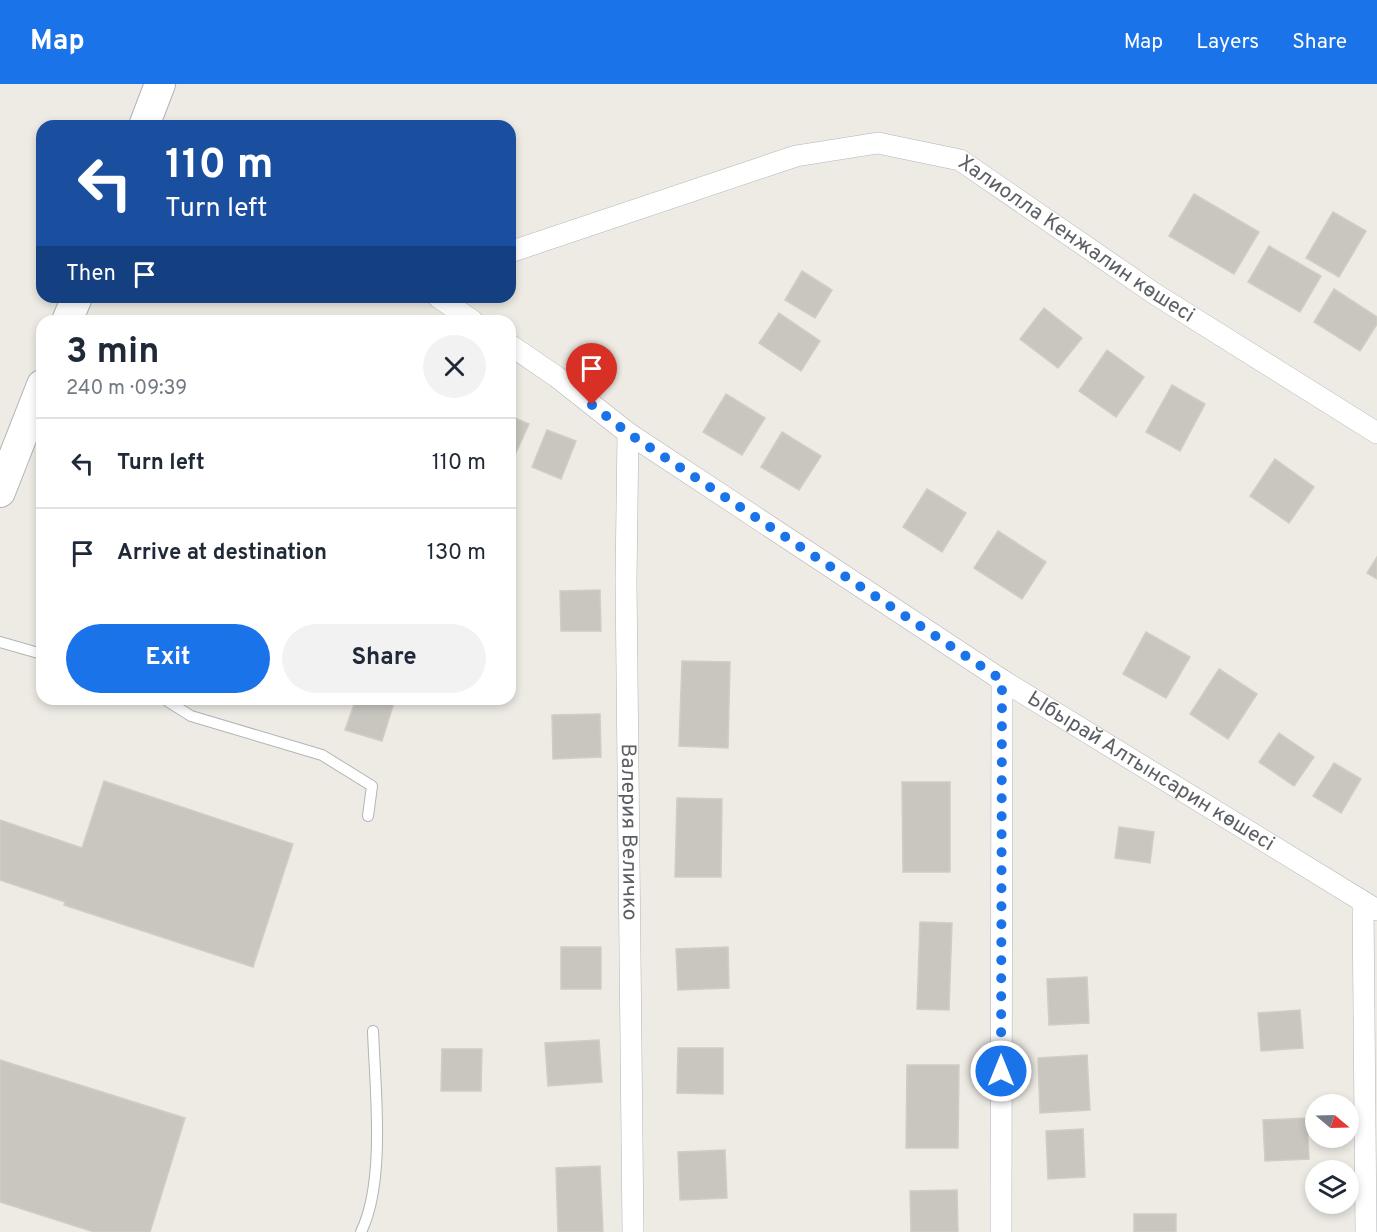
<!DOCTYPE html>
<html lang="en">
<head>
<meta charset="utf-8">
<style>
  :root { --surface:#fff; --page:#f2f2f3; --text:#1f2937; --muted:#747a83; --line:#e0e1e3; --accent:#1a73e8 }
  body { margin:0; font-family:Overpass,sans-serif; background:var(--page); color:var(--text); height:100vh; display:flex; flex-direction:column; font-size:22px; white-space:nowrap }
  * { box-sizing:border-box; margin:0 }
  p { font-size:20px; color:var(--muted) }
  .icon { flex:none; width:33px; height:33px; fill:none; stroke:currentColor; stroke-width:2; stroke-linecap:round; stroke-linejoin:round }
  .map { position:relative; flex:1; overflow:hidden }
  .panel { position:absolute; left:36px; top:231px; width:480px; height:390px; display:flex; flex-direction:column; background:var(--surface); border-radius:18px; box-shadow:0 3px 9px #0003 }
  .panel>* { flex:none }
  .hud { position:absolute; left:36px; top:36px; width:480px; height:183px; border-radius:18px; box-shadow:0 3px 9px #0003; background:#1a4fa0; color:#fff; overflow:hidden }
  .needle { width:39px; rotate:109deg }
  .fabs { position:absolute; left:1305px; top:1010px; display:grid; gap:12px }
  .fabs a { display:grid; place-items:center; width:54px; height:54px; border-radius:50%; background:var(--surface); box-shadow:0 3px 9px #0003; font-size:30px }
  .pin { position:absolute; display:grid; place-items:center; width:51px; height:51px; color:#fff; margin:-62px -26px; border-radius:50% 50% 50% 0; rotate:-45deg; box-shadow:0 0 6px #0007 }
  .pin .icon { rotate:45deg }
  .me { position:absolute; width:66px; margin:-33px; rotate:0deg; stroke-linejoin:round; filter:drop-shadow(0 0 4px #0008) }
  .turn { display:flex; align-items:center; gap:21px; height:126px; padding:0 30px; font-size:27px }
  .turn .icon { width:78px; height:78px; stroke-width:2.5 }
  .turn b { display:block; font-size:42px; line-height:51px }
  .then { display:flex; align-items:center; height:57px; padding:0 30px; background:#0003; gap:12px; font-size:22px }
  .round { display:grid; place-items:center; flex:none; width:63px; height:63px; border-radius:32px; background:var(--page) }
  .overview { display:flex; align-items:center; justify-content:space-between; height:102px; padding:0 30px }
  h1 { font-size:36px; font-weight:700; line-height:45px }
  .cta { display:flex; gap:12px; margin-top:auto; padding:12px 30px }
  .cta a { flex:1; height:69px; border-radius:36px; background:var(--accent); color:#fff; font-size:24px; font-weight:700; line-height:69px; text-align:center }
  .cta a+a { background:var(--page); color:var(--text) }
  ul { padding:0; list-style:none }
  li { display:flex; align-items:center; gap:18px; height:90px; padding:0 30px; border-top:2px solid var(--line) }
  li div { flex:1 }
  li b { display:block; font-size:22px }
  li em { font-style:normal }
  header { display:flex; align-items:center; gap:36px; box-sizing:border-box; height:84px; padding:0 30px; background:var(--accent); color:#fff }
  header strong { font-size:28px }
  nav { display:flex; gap:33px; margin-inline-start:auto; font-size:21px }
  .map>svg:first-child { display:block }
  .building { fill:#c9c6c0; stroke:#d2cdc2; stroke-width:1.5 }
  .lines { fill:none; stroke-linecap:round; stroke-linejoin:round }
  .lane-casing { stroke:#b1b4b8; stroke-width:12 }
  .street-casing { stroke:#b1b4b8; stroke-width:22 }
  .secondary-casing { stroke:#b0b3b8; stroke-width:32 }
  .lane { stroke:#fff; stroke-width:10 }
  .street { stroke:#fff; stroke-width:21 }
  .secondary { stroke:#fff; stroke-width:30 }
  .route { stroke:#1a73e8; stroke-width:10; stroke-dasharray:0 18 }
  .labels { text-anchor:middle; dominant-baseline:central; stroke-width:4.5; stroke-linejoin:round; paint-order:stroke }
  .street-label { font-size:21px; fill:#5c5f63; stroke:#fff }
</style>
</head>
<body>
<header>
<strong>Map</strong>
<nav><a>Map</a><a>Layers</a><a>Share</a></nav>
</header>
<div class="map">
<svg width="1377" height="1148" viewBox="0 0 1377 1148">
  <rect width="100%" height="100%" fill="#edebe4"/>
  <g class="building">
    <path d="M1194 110 1259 148 1234 190 1169 152Z"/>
    <path d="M1333 128 1366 147 1339 193 1306 174Z"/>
    <path d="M1269 162 1321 192 1300 228 1248 198Z"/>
    <path d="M802 187 832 206 815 234 785 216Z"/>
    <path d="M1334 205 1377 233V240L1360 267 1314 238Z"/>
    <path d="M1044 224 1082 254 1058 284 1020 255Z"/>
    <path d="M779 229 820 257 801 287 759 259Z"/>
    <path d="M1107 266 1144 293 1116 333 1079 307Z"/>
    <path d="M1172 301 1205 320 1180 367 1146 348Z"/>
    <path d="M726 310 765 334 742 371 703 348Z"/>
    <path d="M510 332 529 340 510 382Z"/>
    <path d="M547 346 576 357 561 395 532 383Z"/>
    <path d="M782 348 821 372 799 406 761 383Z"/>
    <path d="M1275 375 1314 403 1289 439 1250 412Z"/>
    <path d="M927 405 966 429 942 468 903 443Z"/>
    <path d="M998 447 1046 478 1022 515 974 484Z"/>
    <path d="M1377 473V495L1367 489Z"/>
    <path d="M600 506 601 547H561L560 507Z"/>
    <path d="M1146 548 1190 573 1166 614 1123 590Z"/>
    <path d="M682 577 730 578 728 664 679 662Z"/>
    <path d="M1219 585 1257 610 1228 655 1190 630Z"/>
    <path d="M356 615H395L382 657 345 646Z"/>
    <path d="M600 630 601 673 553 675 552 631Z"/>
    <path d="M1279 649 1314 673 1294 702 1259 678Z"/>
    <path d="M1334 679 1361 695 1341 729 1313 712Z"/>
    <path d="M104 697 293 760 253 883 64 821 65 818 0 796V736L82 764Z"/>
    <path d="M902 698H950V788H903Z"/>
    <path d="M677 714 722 715 721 793H675Z"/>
    <path d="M1119 743 1154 748 1150 779 1115 774Z"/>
    <path d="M920 838 952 839 949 926 917 925Z"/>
    <rect x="561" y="863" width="40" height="42"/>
    <path d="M728 863 729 904 678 906 676 865Z"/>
    <path d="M1087 893 1089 939 1049 941 1047 895Z"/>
    <path d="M1300 926 1303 964 1261 967 1258 929Z"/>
    <path d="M599 956 602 998 548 1002 545 959Z"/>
    <path d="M678 964H723V1010L677 1009Z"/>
    <path d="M442 965H482L481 1007H441Z"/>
    <path d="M1087 971 1090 1026 1040 1029 1038 974Z"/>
    <path d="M0 976 185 1034 150 1148H94L0 1118Z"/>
    <path d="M907 981H959L958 1064H906Z"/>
    <path d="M1307 1034 1309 1075 1265 1077 1263 1036Z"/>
    <path d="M1083 1045 1085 1093 1048 1095 1046 1047Z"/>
    <path d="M725 1066 727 1114 680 1116 678 1068Z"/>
    <path d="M600 1082 603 1148H558L556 1084Z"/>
    <path d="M957 1106 958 1148H911L910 1107Z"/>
    <rect x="1134" y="1130" width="42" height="18"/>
  </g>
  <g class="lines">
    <g class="lane-casing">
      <g id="lane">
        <path d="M0 558 42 570"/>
        <path d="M164 615 191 632 322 671 372 702 368 732"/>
        <path d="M361 1148C386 1097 375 1004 373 947"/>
      </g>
    </g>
    <g class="street-casing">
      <g id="street">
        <path id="s1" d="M510 168 796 72 878 59 960 76 1155 210 1377 349"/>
        <path d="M438 213 473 237"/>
        <path id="s2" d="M510 261 557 293 628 349 1002 596 1377 826"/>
        <path id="s3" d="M628 349 626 496 633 1148"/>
        <path d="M1363 818 1366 1148"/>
        <path d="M1001 1148 1002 596"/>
      </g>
    </g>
    <g class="secondary-casing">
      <g id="secondary">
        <path d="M144 42 160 0"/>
        <path d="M67 237 77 213"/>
        <path d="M0 408 42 301"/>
      </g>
    </g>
    <use href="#lane" class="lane"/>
    <use href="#street" class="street"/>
    <use href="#secondary" class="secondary"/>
  </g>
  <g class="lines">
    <path class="route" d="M592 321 628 349 1002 596 1001 987"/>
  </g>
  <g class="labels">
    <g class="street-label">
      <text stroke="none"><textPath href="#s1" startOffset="609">Халиолла Кенжалин көшесі</textPath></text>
      <text stroke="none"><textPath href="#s2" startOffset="770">Ыбырай Алтынсарин көшесі</textPath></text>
      <text stroke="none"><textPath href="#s3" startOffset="399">Валерия Величко</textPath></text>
    </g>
  </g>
</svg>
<div class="fabs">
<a><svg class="needle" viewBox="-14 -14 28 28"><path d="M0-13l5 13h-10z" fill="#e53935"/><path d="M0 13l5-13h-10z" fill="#747a83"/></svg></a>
<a><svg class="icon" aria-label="layers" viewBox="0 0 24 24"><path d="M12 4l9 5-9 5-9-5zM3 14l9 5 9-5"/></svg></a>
</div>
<div class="pin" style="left:592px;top:321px;background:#d93025"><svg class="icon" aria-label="arrive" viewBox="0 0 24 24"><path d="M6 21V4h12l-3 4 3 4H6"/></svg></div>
<svg class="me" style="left:1001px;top:987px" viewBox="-20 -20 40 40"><circle r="17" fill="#1a73e8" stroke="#fff" stroke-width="3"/><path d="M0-11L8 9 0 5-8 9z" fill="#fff"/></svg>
<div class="hud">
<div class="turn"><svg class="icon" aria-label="left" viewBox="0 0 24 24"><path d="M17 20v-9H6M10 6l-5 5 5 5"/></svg><div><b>110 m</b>Turn left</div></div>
<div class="then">Then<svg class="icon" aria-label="arrive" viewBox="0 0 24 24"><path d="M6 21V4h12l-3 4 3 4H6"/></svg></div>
</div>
<section class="panel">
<div class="overview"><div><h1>3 min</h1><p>240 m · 09:39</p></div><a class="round"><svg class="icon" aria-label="close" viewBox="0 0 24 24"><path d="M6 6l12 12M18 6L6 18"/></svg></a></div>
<ul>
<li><svg class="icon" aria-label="left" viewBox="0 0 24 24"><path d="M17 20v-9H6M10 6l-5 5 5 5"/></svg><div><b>Turn left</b></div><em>110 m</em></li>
<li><svg class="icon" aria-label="arrive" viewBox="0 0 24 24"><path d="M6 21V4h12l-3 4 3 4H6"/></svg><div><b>Arrive at destination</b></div><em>130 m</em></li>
</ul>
<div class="cta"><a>Exit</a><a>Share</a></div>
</section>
</div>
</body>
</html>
